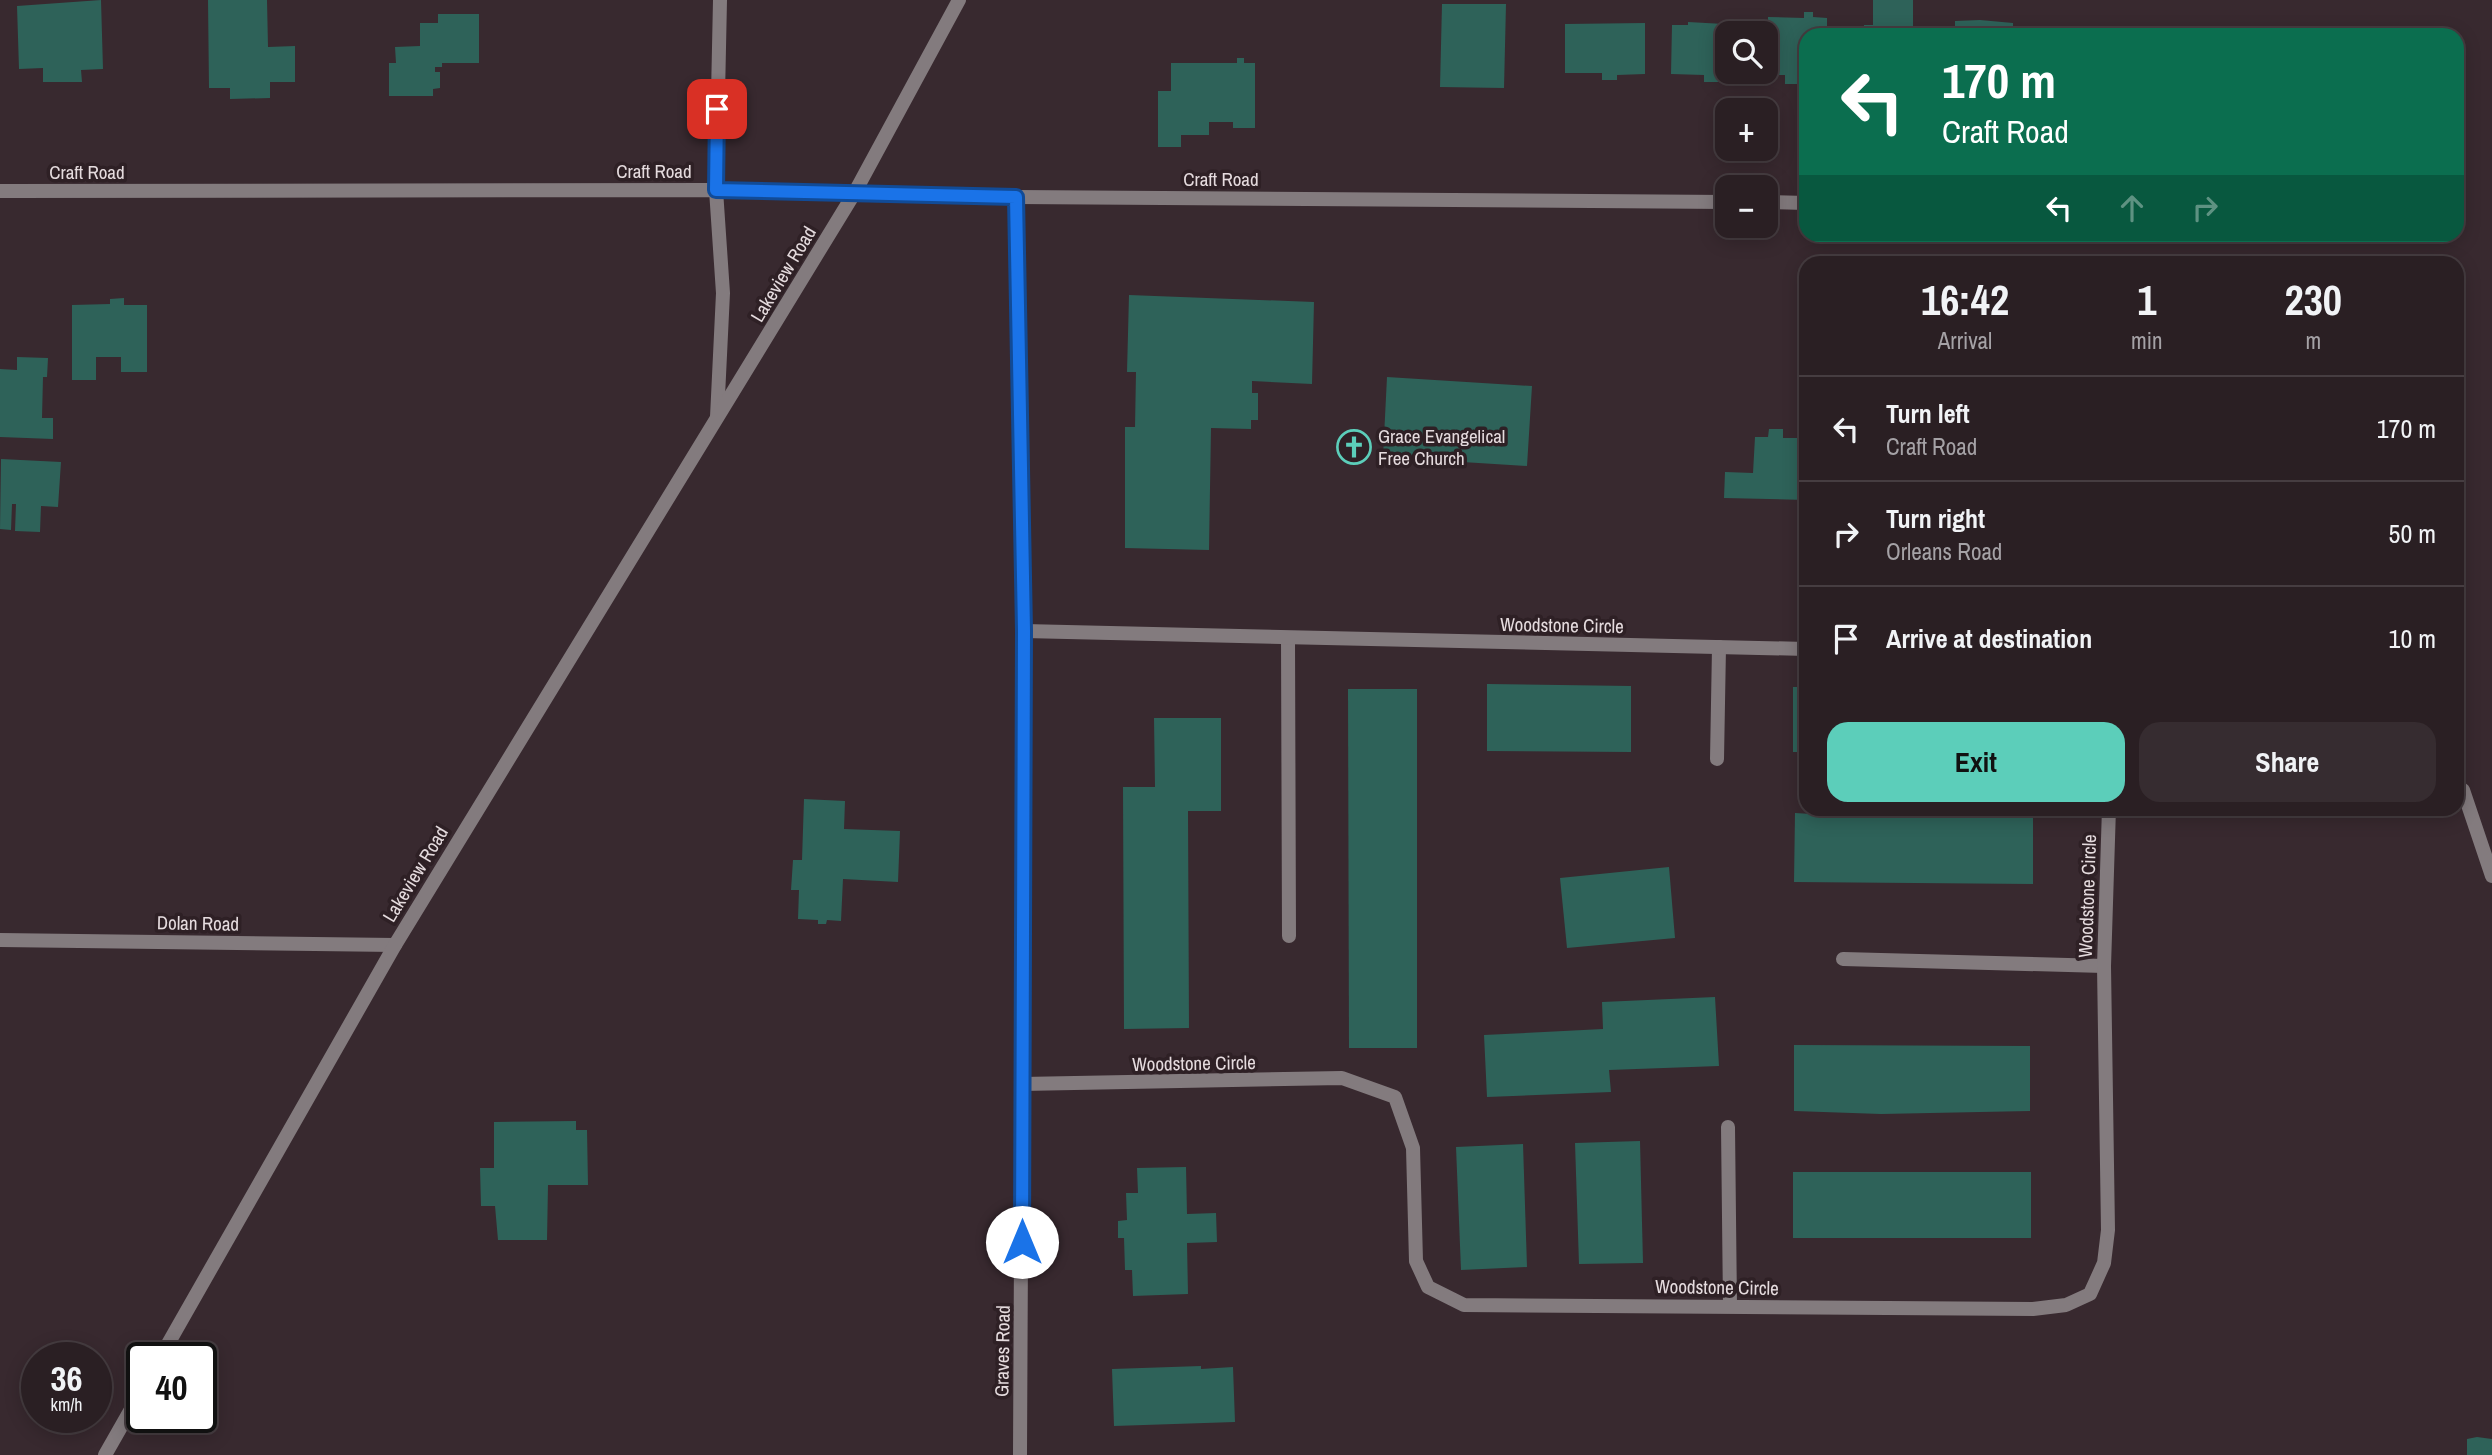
<!DOCTYPE html>
<html lang="en">
<head>
<meta charset="utf-8">
<style>
  :root { --surface:#2a1f23; --page:#362c30; --text:#f1f3f6; --muted:#a5a2a6; --line:#463d41; --accent:#5cceba }
  body { margin:0; font-family:"Archivo Narrow",sans-serif; background:var(--page); color:var(--text); height:100vh; display:flex; flex-direction:column; font-size:26px; white-space:nowrap }
  * { box-sizing:border-box; margin:0 }
  p { font-size:23px; color:var(--muted) }
  .icon { flex:none; width:38px; height:38px; fill:none; stroke:currentColor; stroke-width:2; stroke-linecap:round; stroke-linejoin:round }
  .map { position:relative; flex:1; overflow:hidden }
  .drawer { position:absolute; left:1799px; top:256px; width:665px; height:560px; display:flex; flex-direction:column; background:var(--surface); border-radius:21px; box-shadow:0 4px 18px #0003,0 0 0 2px var(--line) }
  .drawer>* { flex:none }
  .guide { position:absolute; left:1799px; top:28px; width:665px; height:214px; border-radius:21px; box-shadow:0 4px 18px #0003,0 0 0 2px var(--line); background:#0b6e4f; color:#fff; overflow:hidden }
  .tools { position:absolute; left:1715px; top:21px; display:grid; gap:14px }
  .tools a { display:grid; place-items:center; width:63px; height:63px; border-radius:14px; background:var(--surface); box-shadow:0 4px 18px #0003,0 0 0 2px var(--line); font-size:35px }
  .speed { position:absolute; left:21px; top:1342px; display:flex; gap:14px; font-size:35px; font-weight:700; text-align:center }
  .speed>* { display:grid; place-content:center; width:91px; height:91px; border-radius:50%; background:var(--surface); box-shadow:0 4px 18px #0003,0 0 0 2px var(--line); line-height:1 }
  .speed small { font-size:18px; font-weight:400 }
  .speed .limit { border:4px solid #111; border-radius:10px; background:#fff; color:#111 }
  .pin { position:absolute; display:grid; place-items:center; width:60px; height:60px; color:#fff; margin:-30px; border-radius:14px; box-shadow:0 4px 10px #0006 }
  .me { position:absolute; width:77px; margin:-38px; rotate:0deg; stroke-linejoin:round; filter:drop-shadow(0 0 5px #0008) }
  .turn { display:flex; align-items:center; gap:24px; height:147px; padding:0 28px; font-size:32px }
  .turn .icon { width:91px; height:91px; stroke-width:2.5 }
  .turn b { display:block; font-size:49px; line-height:60px }
  .lanes { display:flex; align-items:center; height:66px; padding:0 28px; background:#0003; justify-content:center; gap:35px; direction:ltr }
  .lanes .off { opacity:.35 }
  .eta { display:flex; justify-content:space-evenly; align-items:center; height:119px; text-align:center }
  .eta b { font-size:42px; font-weight:700; line-height:49px }
  .action { display:flex; gap:14px; margin-top:auto; padding:14px 28px }
  .action a { flex:1; height:80px; border-radius:21px; background:var(--accent); color:#111; font-size:28px; font-weight:700; line-height:80px; text-align:center }
  .action a+a { background:var(--page); color:var(--text) }
  ul { padding:0; list-style:none }
  li { display:flex; align-items:center; gap:21px; height:105px; padding:0 28px; border-top:2px solid var(--line) }
  li div { flex:1 }
  li b { display:block; font-size:26px }
  li em { font-style:normal }
  .map>svg:first-child { display:block }
  .building { fill:#2e6259 }
  .lines { fill:none; stroke-linecap:round; stroke-linejoin:round }
  .service { stroke:#837b7e; stroke-width:14 }
  .minor { stroke:#837b7e; stroke-width:14 }
  .tertiary { stroke:#837b7e; stroke-width:14 }
  .route-casing { stroke:#114b97; stroke-width:18 }
  .route { stroke:#1a73e8; stroke-width:12 }
  .labels { text-anchor:middle; dominant-baseline:central; stroke-width:7; stroke-linejoin:round; paint-order:stroke }
  .street-label { font-size:19px; fill:#e5dbde; stroke:#2e2025 }
  .poi-label { font-size:19px; fill:#e5dbde; stroke:#2e2025; text-anchor:start }
</style>
</head>
<body>
<div class="map">
<svg width="2492" height="1455" viewBox="0 0 2492 1455">
  <rect width="100%" height="100%" fill="#38292f"/>
  <g class="building">
    <path d="M101 0 103 69 81 70 82 82H43V68L19 69 17 6Z"/>
    <path d="M208 0H267L268 47 295 46V82H270V98L230 99V88H209Z"/>
    <path d="M1873 0H1913V26L1936 27V35H1864V25H1873Z"/>
    <path d="M1442 4H1506L1504 88 1440 87Z"/>
    <path d="M1804 12H1813V17L1827 18V35H1806V84H1785V75H1767L1768 17 1804 18Z"/>
    <path d="M438 14H479V63H442V67H435V72H440V88L433 89V96H389V63H396L395 47 420 46V23H438Z"/>
    <path d="M1980 20 2013 23V35H1955V21Z"/>
    <path d="M1688 22 1742 25V33H1727V72H1742V75L1719 74V82H1704V75L1671 74 1672 25H1688Z"/>
    <path d="M1645 23V74L1617 75V80H1602V73H1565V24Z"/>
    <path d="M1237 58H1244V63H1255V128H1233V122H1209V135H1181V147H1158V91H1171V63H1237Z"/>
    <path d="M1129 295 1314 302 1312 384 1252 381V393H1258V420H1251V429L1211 428 1209 550 1125 548V427H1135L1136 372H1127Z"/>
    <path d="M124 298V305H147V372H121V357H96V380H72V305L110 304V299Z"/>
    <path d="M17 357 48 358 47 377H43L42 418H53V439L0 437V369L17 370Z"/>
    <path d="M1387 377 1532 386 1527 466 1383 457Z"/>
    <path d="M1769 429H1783V438H1806V500L1724 498 1725 472 1753 473 1755 437H1768Z"/>
    <path d="M1 459 61 462 58 507 41 506 40 532 15 531 16 504H12L11 530 0 529Z"/>
    <path d="M1487 684 1631 686V752L1487 751Z"/>
    <rect x="1793" y="687" width="13" height="65"/>
    <path d="M1348 689H1417V1048H1349Z"/>
    <path d="M1154 718H1221V811H1188L1189 1028 1124 1029 1123 787H1155Z"/>
    <path d="M804 799 845 801 844 829 900 831 898 882 843 879 841 921 827 920 826 924H818V920L798 919 799 890H791L793 860H802Z"/>
    <path d="M1845 812 2033 813V884L1794 882 1795 813 1845 816Z"/>
    <path d="M1669 867 1675 938 1567 948 1560 878Z"/>
    <path d="M1715 997 1719 1066 1609 1070 1611 1092 1487 1097 1484 1035 1603 1029 1602 1002Z"/>
    <path d="M1794 1045 2030 1046V1111L1881 1114 1794 1111Z"/>
    <path d="M576 1121V1130H587L588 1185H548L547 1240H498L495 1206H481L480 1168H494V1122Z"/>
    <path d="M1640 1141 1643 1263 1579 1264 1575 1143Z"/>
    <path d="M1523 1144 1527 1267 1461 1270 1456 1147Z"/>
    <path d="M1186 1167 1187 1214 1216 1213 1217 1242 1187 1243 1188 1294 1133 1296 1132 1270H1125L1124 1238H1118V1221L1127 1220 1126 1193H1138L1137 1168Z"/>
    <rect x="1793" y="1172" width="238" height="66"/>
    <path d="M1201 1366V1369L1233 1367 1235 1422 1114 1426 1112 1369Z"/>
    <path d="M2477 1437 2492 1439V1455H2467V1439Z"/>
  </g>
  <g class="lines">
    <g class="service">
      <path d="M1288 639 1289 936"/>
      <path d="M1717 759 1719 647"/>
      <path d="M2463 790 2492 876"/>
      <path d="M1843 959 2104 966"/>
      <path d="M1728 1127 1730 1306"/>
    </g>
    <g class="minor">
      <path d="M716 190 720 0"/>
      <path d="M1024 631 1806 649"/>
      <path d="M0 940 395 945"/>
      <path d="M1022 1084 1342 1078 1395 1097 1413 1148 1416 1261 1428 1287 1464 1305 2033 1309 2066 1305 2090 1294 2104 1263 2108 1230 2104 966 2109 808"/>
    </g>
    <g class="tertiary">
      <path d="M716 190 723 293 717 417"/>
      <path d="M0 191 716 190 1016 197 1727 202"/>
      <path d="M1016 197 1024 631 1020 1455"/>
      <path d="M1766 202 1806 203"/>
      <path d="M160 1358 395 945 855 192 959 0"/>
      <path d="M105 1455 142 1390"/>
    </g>
  </g>
  <g class="lines">
    <g class="route-casing">
      <path id="route" d="M717 109 716 190 1016 197 1024 631 1022 1242"/>
    </g>
    <use href="#route" class="route"/>
  </g>
  <defs>
    <g id="church-ring" transform="scale(1.75)"><circle r="9.5" fill="#2e2025" stroke="#5cceba" stroke-width="1.5"/><path d="M-1.2-6h2.4v3.5h3.3v2.4h-3.3V6h-2.4V-.1h-3.3v-2.4h3.3Z" fill="#5cceba"/></g>
  </defs>
  <g fill-rule="evenodd">
    <use href="#church-ring" x="1354" y="447"/>
  </g>
  <g class="labels">
    <g class="street-label">
      <text x="654" y="171">Craft Road</text>
      <text x="87" y="172">Craft Road</text>
      <text x="1221" y="179">Craft Road</text>
      <text transform="translate(783 274) rotate(-59)">Lakeview Road</text>
      <text transform="translate(1562 625) rotate(1)">Woodstone Circle</text>
      <text transform="translate(415 874) rotate(-59)">Lakeview Road</text>
      <text transform="translate(2087 896) rotate(-88)">Woodstone Circle</text>
      <text transform="translate(198 923) rotate(1)">Dolan Road</text>
      <text transform="translate(1194 1063) rotate(-1)">Woodstone Circle</text>
      <text transform="translate(1717 1287) rotate(1)">Woodstone Circle</text>
      <text transform="translate(1002 1351) rotate(-89)">Graves Road</text>
    </g>
    <g class="poi-label">
      <text x="1378" y="436">Grace Evangelical<tspan x="1378" dy="22">Free Church</tspan></text>
    </g>
  </g>
</svg>
<div class="tools">
<a><svg class="icon" aria-label="search" viewBox="0 0 24 24"><circle cx="10" cy="10" r="6"/><path d="M15 15l6 6"/></svg></a>
<a>+</a>
<a>−</a>
</div>
<div class="speed"><div>36<small>km/h</small></div><div class="limit">40</div></div>
<div class="pin" style="left:717px;top:109px;background:#d93025"><svg class="icon" aria-label="arrive" viewBox="0 0 24 24"><path d="M6 21V4h12l-3 4 3 4H6"/></svg></div>
<svg class="me" style="left:1022px;top:1242px" viewBox="-20 -20 40 40"><circle r="19" fill="#fff"/><path d="M0-13L10 11 0 6-10 11z" fill="#1a73e8"/></svg>
<div class="guide">
<div class="turn"><svg class="icon" aria-label="left" viewBox="0 0 24 24"><path d="M17 20v-9H6M10 6l-5 5 5 5"/></svg><div><b>170 m</b>Craft Road</div></div>
<div class="lanes"><svg class="icon" aria-label="left" viewBox="0 0 24 24"><path d="M17 20v-9H6M10 6l-5 5 5 5"/></svg><svg class="icon off" aria-label="ahead" viewBox="0 0 24 24"><path d="M12 20V5M6 11l6-6 6 6"/></svg><svg class="icon off" aria-label="right" viewBox="0 0 24 24"><path d="M7 20v-9h11M14 6l5 5-5 5"/></svg></div>
</div>
<section class="drawer">
<div class="eta">
<div><b>16:42</b><p>Arrival</p></div>
<div><b>1</b><p>min</p></div>
<div><b>230</b><p>m</p></div>
</div>
<ul>
<li><svg class="icon" aria-label="left" viewBox="0 0 24 24"><path d="M17 20v-9H6M10 6l-5 5 5 5"/></svg><div><b>Turn left</b><p>Craft Road</p></div><em>170 m</em></li>
<li><svg class="icon" aria-label="right" viewBox="0 0 24 24"><path d="M7 20v-9h11M14 6l5 5-5 5"/></svg><div><b>Turn right</b><p>Orleans Road</p></div><em>50 m</em></li>
<li><svg class="icon" aria-label="arrive" viewBox="0 0 24 24"><path d="M6 21V4h12l-3 4 3 4H6"/></svg><div><b>Arrive at destination</b></div><em>10 m</em></li>
</ul>
<div class="action"><a>Exit</a><a>Share</a></div>
</section>
</div>
</body>
</html>
